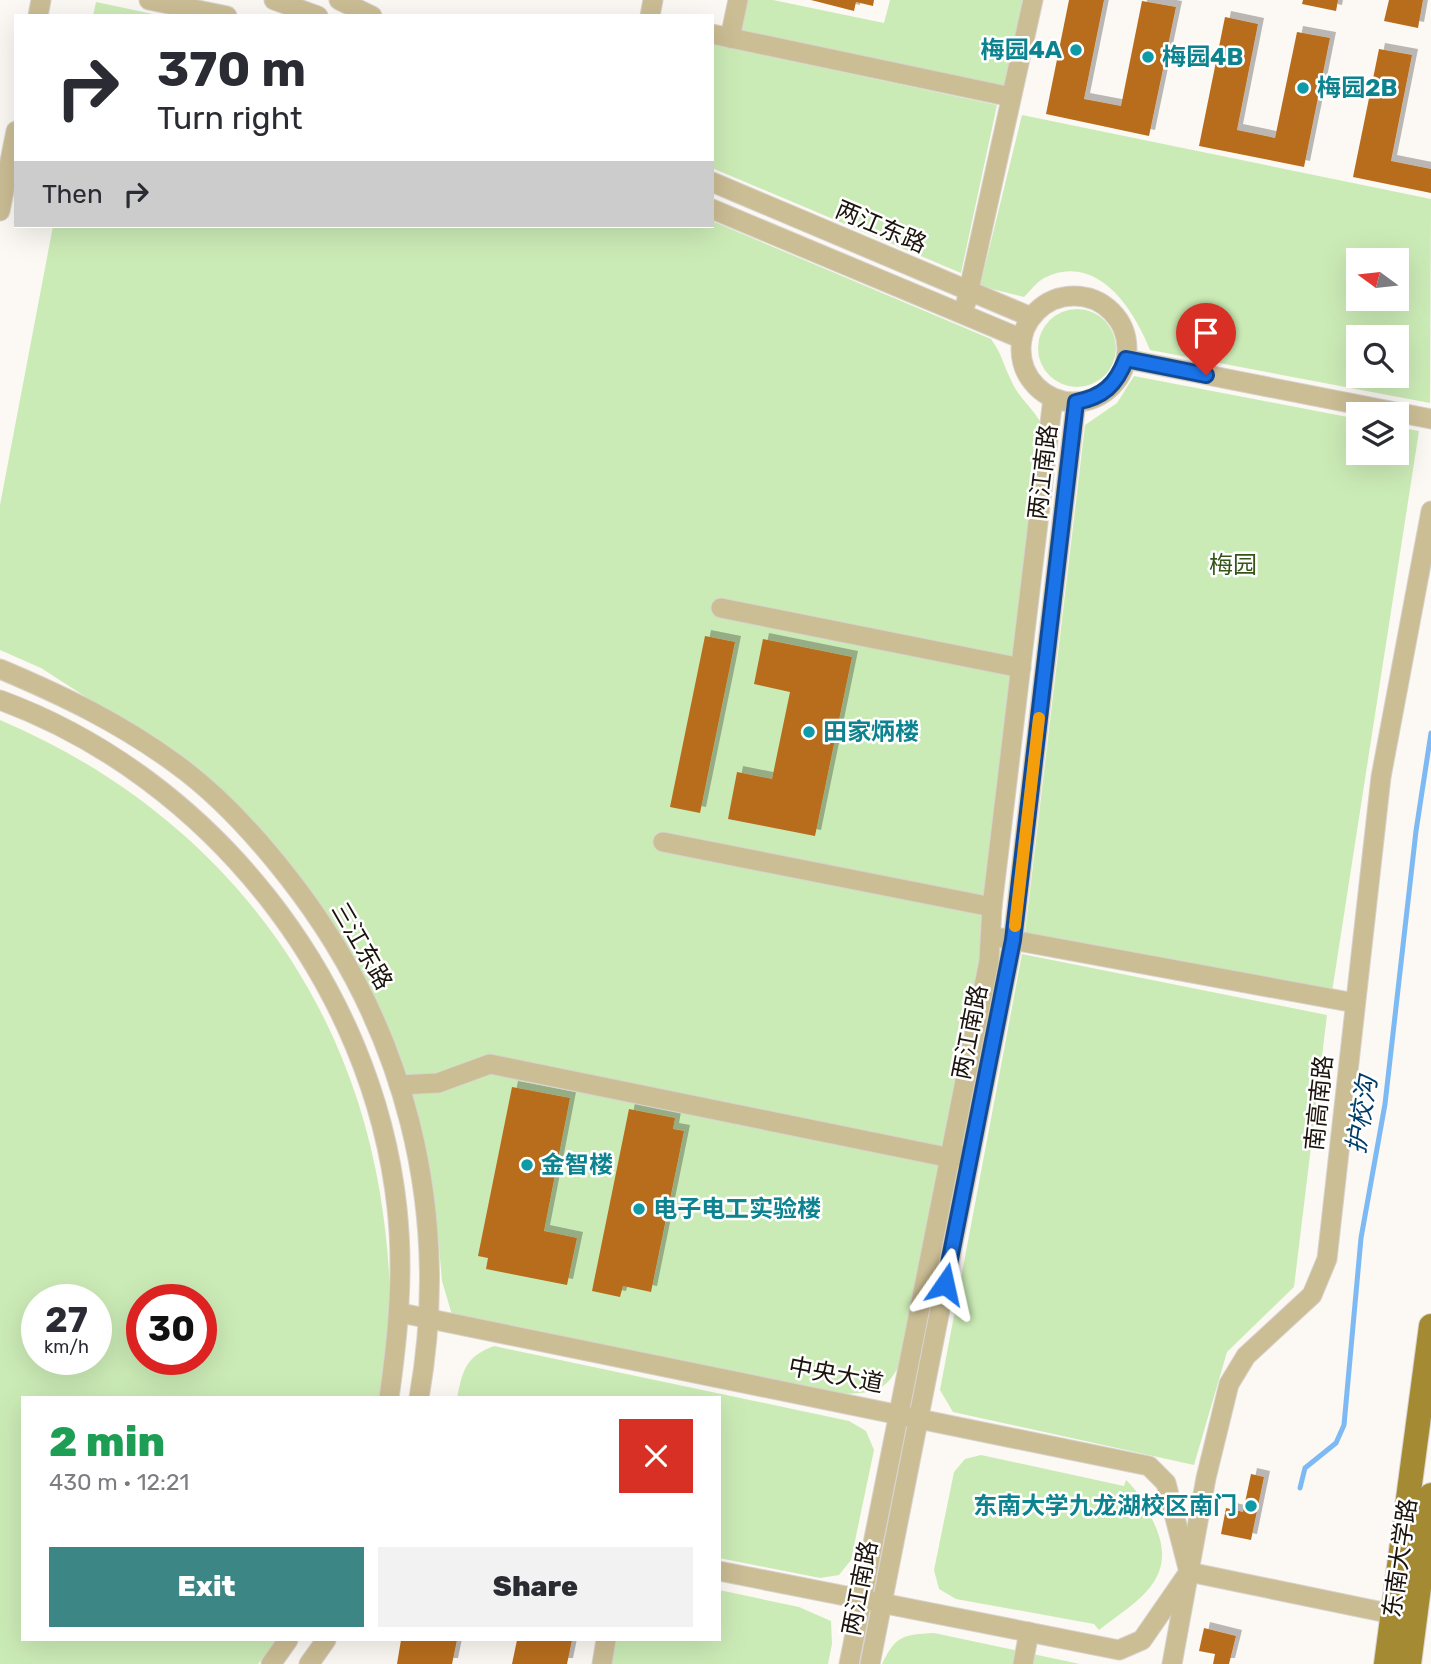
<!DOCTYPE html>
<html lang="en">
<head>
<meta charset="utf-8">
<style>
  :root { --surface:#fff; --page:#f2f2f3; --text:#2b2b33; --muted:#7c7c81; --accent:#3d8686 }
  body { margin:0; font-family:Rubik,"Noto Sans SC",sans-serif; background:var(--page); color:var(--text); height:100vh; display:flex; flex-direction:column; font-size:26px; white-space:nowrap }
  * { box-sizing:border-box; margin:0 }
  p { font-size:23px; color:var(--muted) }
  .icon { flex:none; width:38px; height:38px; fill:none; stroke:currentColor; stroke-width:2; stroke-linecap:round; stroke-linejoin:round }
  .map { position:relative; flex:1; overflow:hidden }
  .side { position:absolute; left:21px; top:1396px; width:700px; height:245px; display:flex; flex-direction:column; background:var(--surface); border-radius:0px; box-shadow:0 7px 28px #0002 }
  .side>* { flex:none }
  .top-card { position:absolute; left:14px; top:14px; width:700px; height:214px; border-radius:0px; box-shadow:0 7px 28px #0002; background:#fff; color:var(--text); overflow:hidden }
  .needle { width:46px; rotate:285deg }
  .controls { position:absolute; left:1346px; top:248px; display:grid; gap:14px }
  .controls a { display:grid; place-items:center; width:63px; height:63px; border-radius:0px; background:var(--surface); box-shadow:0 7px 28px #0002; font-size:35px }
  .speed { position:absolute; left:21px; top:1284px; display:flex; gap:14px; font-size:35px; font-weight:700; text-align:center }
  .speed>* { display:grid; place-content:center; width:91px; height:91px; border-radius:50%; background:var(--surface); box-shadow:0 7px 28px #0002; line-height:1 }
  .speed small { font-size:18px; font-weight:400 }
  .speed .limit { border:10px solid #d22; background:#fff; color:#111 }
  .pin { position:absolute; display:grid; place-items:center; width:60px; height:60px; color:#fff; margin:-72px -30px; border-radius:50% 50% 50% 0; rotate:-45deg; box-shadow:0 0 7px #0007 }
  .pin .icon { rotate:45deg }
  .me { position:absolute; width:77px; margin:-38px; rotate:11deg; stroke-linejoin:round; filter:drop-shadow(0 0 5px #0008) }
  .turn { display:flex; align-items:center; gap:24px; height:147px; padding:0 28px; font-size:32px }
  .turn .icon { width:91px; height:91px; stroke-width:2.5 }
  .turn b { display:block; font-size:49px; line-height:60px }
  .then { display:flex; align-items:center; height:66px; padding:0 28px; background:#0003; gap:14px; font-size:26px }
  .round { display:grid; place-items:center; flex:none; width:74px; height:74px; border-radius:0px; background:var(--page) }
  .overview { display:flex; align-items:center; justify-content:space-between; height:119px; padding:0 28px }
  h1 { font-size:42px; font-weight:800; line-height:52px; color:#1e9e55 }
  .cta { display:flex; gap:14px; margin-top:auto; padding:14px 28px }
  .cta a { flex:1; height:80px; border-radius:0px; background:var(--accent); color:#fff; font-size:28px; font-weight:800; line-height:80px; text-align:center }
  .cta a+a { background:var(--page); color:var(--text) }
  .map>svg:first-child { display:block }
  .green { fill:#cbebb6; fill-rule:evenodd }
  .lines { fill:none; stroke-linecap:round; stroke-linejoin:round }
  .stream { stroke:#7db9f2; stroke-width:5 }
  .building { fill:#b86d1d; filter:url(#shadow) }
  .minor-casing { stroke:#d8d3cf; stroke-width:21 }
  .major-casing { stroke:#d8d3cf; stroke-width:26 }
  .minor { stroke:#cbbd94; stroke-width:19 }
  .major { stroke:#a48a32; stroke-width:24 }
  .route-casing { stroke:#114b97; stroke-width:18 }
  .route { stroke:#1a73e8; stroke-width:12 }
  .slow { stroke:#f59e0b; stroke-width:12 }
  .culture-dot { fill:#0f9aa8; stroke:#fff; stroke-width:2.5 }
  .labels { text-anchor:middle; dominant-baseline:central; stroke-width:5; stroke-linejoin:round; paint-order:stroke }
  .culture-label { font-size:24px; font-weight:bold; fill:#0d838f; stroke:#fff; text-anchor:start }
  .street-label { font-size:24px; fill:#1b130c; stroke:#fff }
  .park-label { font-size:24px; fill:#345418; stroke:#fff }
  .water-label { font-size:26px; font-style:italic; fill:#003e6b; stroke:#fff }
</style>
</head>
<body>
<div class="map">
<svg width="1431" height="1664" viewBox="0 0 1431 1664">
  <defs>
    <filter id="shadow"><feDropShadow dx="6" dy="-6" stdDeviation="0" flood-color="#0004"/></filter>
  </defs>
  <rect width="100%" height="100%" fill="#fcf8f4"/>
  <g class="green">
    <path d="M748 0H773L884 23 890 0H1024L1005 90 740 35Z"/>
    <path d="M96 2 162 16H93Z"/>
    <path d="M712 44 997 105 961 273 712 168Z"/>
    <path d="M1022 115 1431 199 1430 403 1150 350C1133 308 1097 252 1044 278 1037 282 1030 291 1024 297L980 286ZM1358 261H1396V299H1358ZM1358 338H1396V376H1358Z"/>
    <path d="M712 221 991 339C1002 354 1003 364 1011 380 1018 398 1034 408 1043 427L980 962 903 1358C887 1392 876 1393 840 1394L452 1315 442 1281 438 1236 426 1167 405 1070 363 973 329 922 280 858 103 708 41 668 0 650V505L53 226H712Z"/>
    <circle cx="1077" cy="348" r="39"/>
    <path d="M1134 376 1358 419V453H1396L1397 427 1419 431 1332 992 1025 933 1085 425 1117 403Z"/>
    <path d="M0 720C203 806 344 975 380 1193 387 1237 392 1285 389 1330 388 1353 383 1376 381 1398H23V1640H277L258 1664H0ZM37 1300H96V1360H37ZM142 1300H201V1360H142Z"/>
    <path d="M1022 954 1327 1015 1294 1287 1227 1352 1194 1465 953 1412 940 1390Z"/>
    <path d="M494 1346 849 1421 866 1431 874 1450 851 1560 839 1575 820 1578 719 1558V1398H457C463 1370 465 1357 494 1346Z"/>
    <path d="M981 1455 1124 1486 1126 1480C1139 1492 1145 1506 1153 1521 1181 1578 1139 1599 1099 1630L1094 1624 956 1599 939 1589 934 1570 954 1472 965 1459Z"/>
    <path d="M719 1590 799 1607 831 1621 832 1644 828 1664H612L616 1640H719Z"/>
    <path d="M934 1633 1080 1664H882C896 1635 903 1635 934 1633Z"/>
  </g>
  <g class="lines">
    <path class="stream" d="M1300 1488 1305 1468 1336 1443 1344 1425 1361 1238 1385 1104 1416 831 1431 733"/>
  </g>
  <g class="building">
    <path d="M811 0H874L873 6 856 2 854 11Z"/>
    <path d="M1069 0H1104L1084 99 1121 106 1142 1 1176 7 1149 136 1046 114Z"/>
    <path d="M1303 0H1338L1336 11 1302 4Z"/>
    <path d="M1389 0H1423L1418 28 1384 21Z"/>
    <path d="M1225 17 1258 24 1237 130 1275 138 1297 32 1330 38 1304 167 1199 146Z"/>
    <path d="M1379 49 1412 55 1391 161 1431 169V193L1353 177Z"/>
    <path d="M705 636 735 642 700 813 670 807Z"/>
    <path d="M763 639 852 657 815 836 728 819 737 772 772 779 790 692 754 684Z"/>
    <path d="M512 1087 570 1098 544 1231 577 1238 567 1285 486 1269 488 1258 478 1256Z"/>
    <path d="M629 1109 675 1118 673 1129 684 1131 651 1292 623 1286 620 1297 592 1291Z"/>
    <path d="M1251 1474 1264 1477 1251 1540 1221 1534 1226 1508 1243 1512Z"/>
    <path d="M1204 1628 1236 1636 1229 1664H1213L1215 1654 1199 1651Z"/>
    <path d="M401 1640H457L452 1664H397Z"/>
    <path d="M517 1640H572L567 1664H512Z"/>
  </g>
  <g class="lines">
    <g class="minor-casing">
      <g id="minor">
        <path d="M149 0 227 16"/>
        <path d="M274 0 318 16"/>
        <path d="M339 0 372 16"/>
        <path d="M38 16 41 0"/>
        <path d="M650 16 653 0"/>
        <path d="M712 34 1011 97"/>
        <path d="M730 38 738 0"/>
        <path d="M712 182 1031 317"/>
        <path d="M712 209 1022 339"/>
        <path d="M0 211 16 131"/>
        <circle cx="1074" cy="349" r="53"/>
        <path d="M966 303 1033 0"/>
        <path d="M1126 359 1431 419"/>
        <path d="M721 608 1021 668"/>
        <path d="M0 669C64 696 120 723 176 764 219 795 256 836 288 877 406 1027 452 1210 419 1398"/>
        <path d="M0 700C212 778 373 984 397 1208 404 1272 398 1335 389 1398"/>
        <path d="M663 842 992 907"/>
        <path d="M1002 938 1355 1003"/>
        <path d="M399 1085 438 1083 490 1064 951 1158 962 1155"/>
        <path d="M401 1313 1149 1466 1166 1483 1189 1572 1142 1640 1119 1650 719 1571"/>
        <path d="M1189 1572 1407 1617"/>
        <path d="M271 1664 288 1640"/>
        <path d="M309 1664 326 1640"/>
        <path d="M602 1664 606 1640"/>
        <path d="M849 1664 989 961 992 907 1053 398"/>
        <path d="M870 1664 1013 940 1076 402"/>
        <path d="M1023 1664 1029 1632"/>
        <path d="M1172 1664 1206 1478 1229 1384 1246 1356 1312 1295 1327 1259 1381 777 1431 511"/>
      </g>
    </g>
    <g class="major-casing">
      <g id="major">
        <path d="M1386 1664 1431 1326"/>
        <path d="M1409 1664 1431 1495"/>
      </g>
    </g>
    <use href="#minor" class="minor"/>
    <use href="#major" class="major"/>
  </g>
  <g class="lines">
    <g class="route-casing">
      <path id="route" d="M945 1284 1013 940 1076 402C1103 397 1116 385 1126 359L1206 375"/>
    </g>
    <use href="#route" class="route"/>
    <path class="slow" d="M1015 926 1039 718"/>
  </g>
  <g class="culture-dot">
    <circle cx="1076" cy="50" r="7"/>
    <circle cx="1148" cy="57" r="7"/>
    <circle cx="1303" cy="88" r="7"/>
    <circle cx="809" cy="732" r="7"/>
    <circle cx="527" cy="1165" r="7"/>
    <circle cx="639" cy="1209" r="7"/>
    <circle cx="1251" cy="1506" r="7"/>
  </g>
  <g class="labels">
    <g class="culture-label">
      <text x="1062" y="50" text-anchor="end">梅园4A</text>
      <text x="1162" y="57">梅园4B</text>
      <text x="1317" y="88">梅园2B</text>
      <text x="823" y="732">田家炳楼</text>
      <text x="541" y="1165">金智楼</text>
      <text x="653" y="1209">电子电工实验楼</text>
      <text x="1237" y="1506" text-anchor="end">东南大学九龙湖校区南门</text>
    </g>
    <g class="street-label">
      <text transform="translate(881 227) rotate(23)">两江东路</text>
      <text transform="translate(1043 472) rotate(-83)">两江南路</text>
      <text transform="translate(362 946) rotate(60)">三江东路</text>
      <text transform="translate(970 1032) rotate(-79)">两江南路</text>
      <text transform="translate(1319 1103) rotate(-84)">南高南路</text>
      <text transform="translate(836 1375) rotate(11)">中央大道</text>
      <text transform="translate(1400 1558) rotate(-82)">东南大学路</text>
      <text transform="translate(860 1588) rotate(-79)">两江南路</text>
    </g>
    <g class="park-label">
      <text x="1233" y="565">梅园</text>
    </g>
    <g class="water-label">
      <text transform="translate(1362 1115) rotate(-81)">护校沟</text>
    </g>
  </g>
</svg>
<div class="controls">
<a><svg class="needle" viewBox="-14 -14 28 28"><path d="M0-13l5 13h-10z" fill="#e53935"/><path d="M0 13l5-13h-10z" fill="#7c7c81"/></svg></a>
<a><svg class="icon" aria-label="search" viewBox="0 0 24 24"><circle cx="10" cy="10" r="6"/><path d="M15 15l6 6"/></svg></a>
<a><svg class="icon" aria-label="layers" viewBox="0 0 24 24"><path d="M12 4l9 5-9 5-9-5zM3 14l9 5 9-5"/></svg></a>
</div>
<div class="speed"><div>27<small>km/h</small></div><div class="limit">30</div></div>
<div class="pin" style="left:1206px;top:375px;background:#d93025"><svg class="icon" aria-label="arrive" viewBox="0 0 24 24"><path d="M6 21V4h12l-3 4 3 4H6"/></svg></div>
<svg class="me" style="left:945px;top:1284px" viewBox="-20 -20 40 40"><path d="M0-17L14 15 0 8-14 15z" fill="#1a73e8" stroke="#fff" stroke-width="4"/></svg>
<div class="top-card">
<div class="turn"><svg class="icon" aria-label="right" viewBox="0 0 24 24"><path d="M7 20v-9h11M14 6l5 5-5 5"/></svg><div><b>370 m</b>Turn right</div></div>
<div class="then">Then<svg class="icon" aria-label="right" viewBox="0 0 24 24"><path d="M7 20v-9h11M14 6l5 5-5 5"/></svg></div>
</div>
<section class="side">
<div class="overview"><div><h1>2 min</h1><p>430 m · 12:21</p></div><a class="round" style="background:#d93025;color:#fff"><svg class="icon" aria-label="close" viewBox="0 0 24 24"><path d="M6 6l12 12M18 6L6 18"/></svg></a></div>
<div class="cta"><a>Exit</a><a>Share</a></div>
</section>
</div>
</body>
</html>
